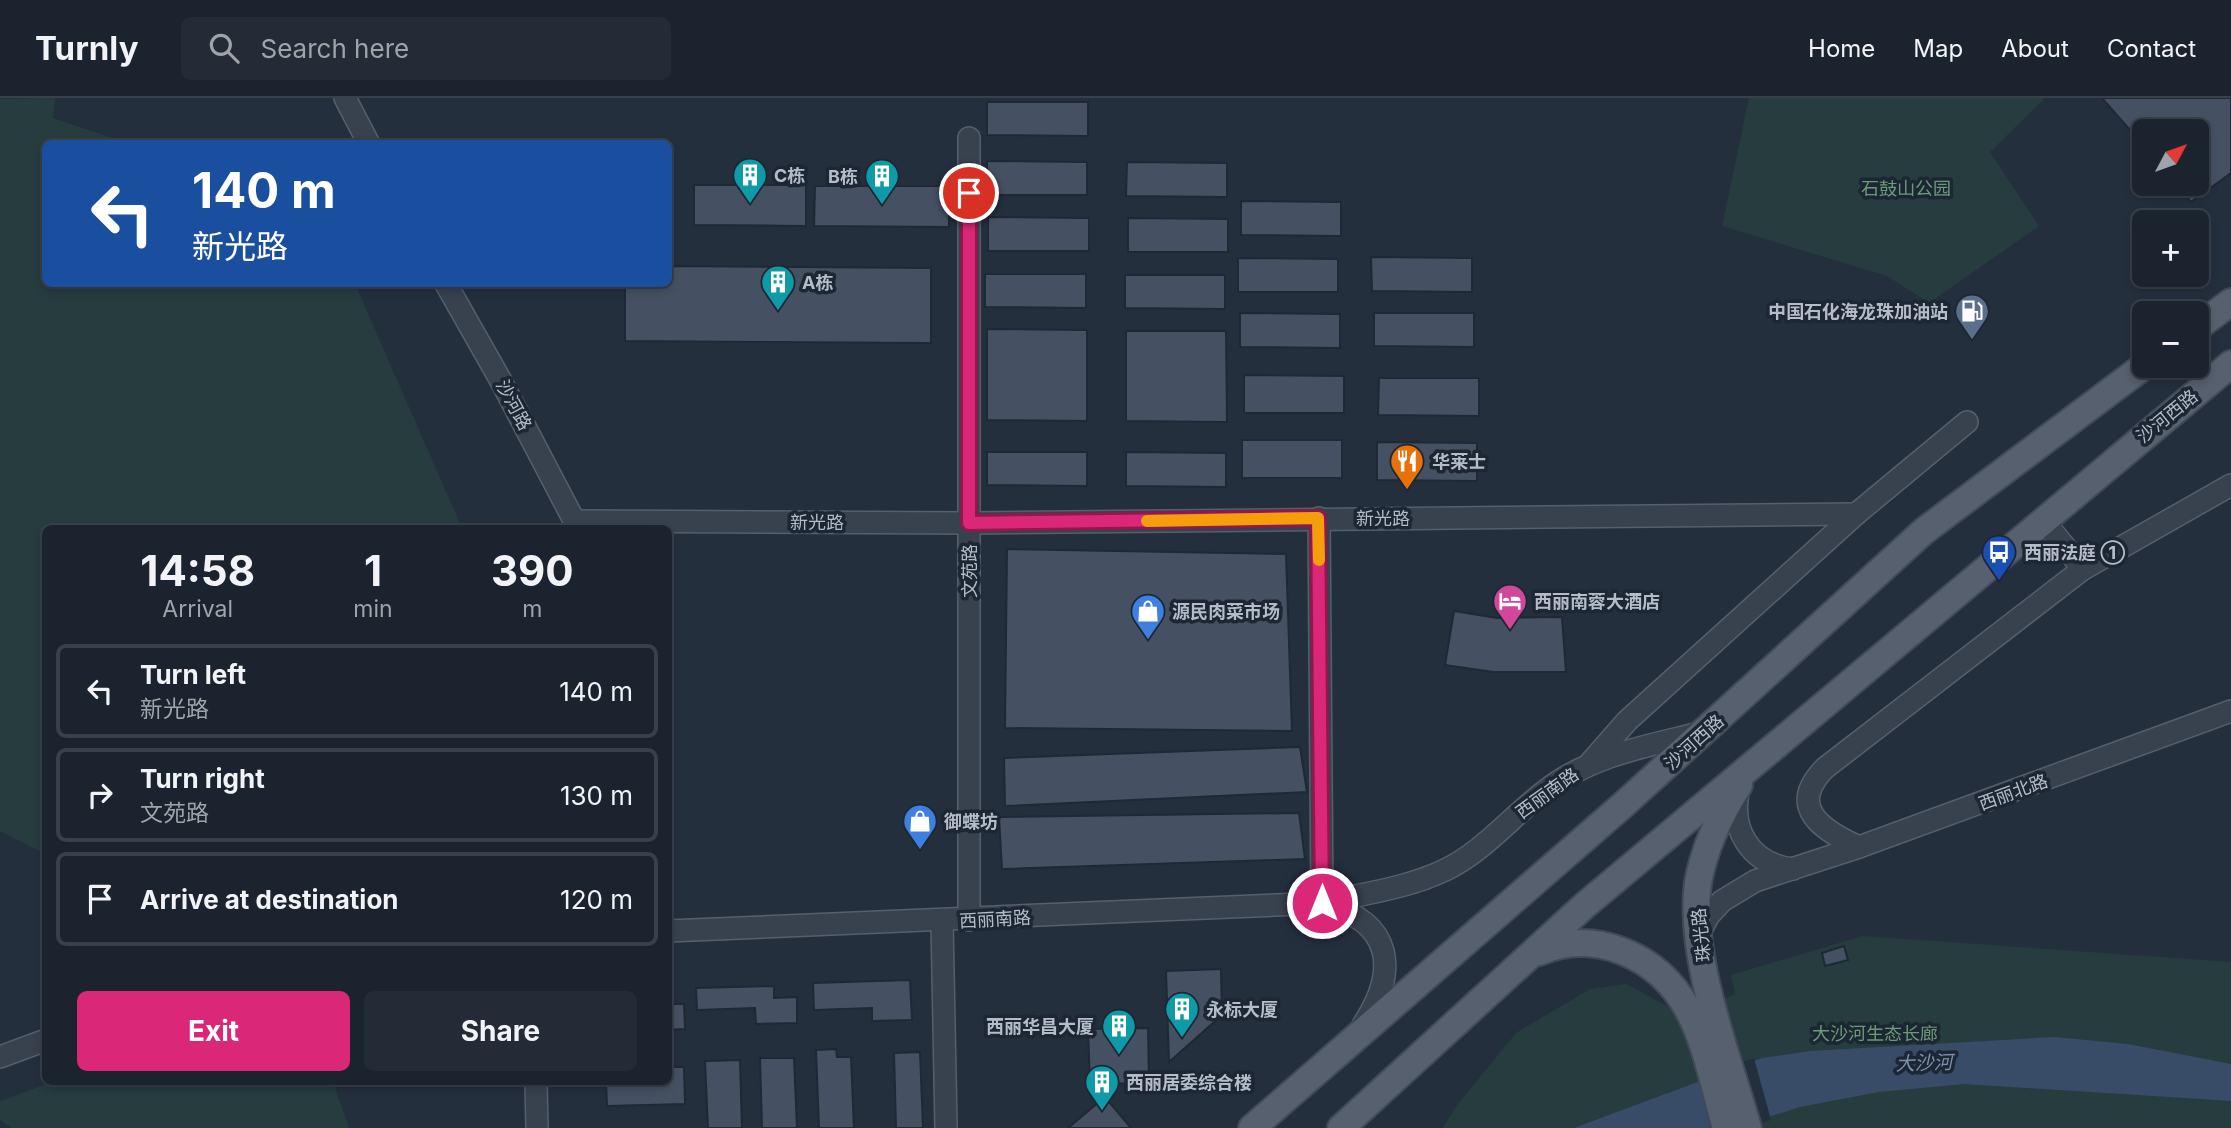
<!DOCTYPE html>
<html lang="en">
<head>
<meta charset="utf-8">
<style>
  :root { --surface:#1b232e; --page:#242b36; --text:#f1f3f6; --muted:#a0a4aa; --line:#39404a; --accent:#db2777 }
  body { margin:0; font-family:Inter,"Noto Sans SC",sans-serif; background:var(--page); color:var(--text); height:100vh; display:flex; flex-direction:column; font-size:26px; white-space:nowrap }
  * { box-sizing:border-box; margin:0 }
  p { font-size:23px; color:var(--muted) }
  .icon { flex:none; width:38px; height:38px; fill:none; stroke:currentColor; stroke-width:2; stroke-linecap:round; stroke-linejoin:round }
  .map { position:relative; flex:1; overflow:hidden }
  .drawer { position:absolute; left:42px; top:427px; width:630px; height:560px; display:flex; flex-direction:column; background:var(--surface); border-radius:10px; box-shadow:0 4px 10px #0003,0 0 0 2px var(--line) }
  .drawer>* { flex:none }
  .guide { position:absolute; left:42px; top:42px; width:630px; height:147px; border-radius:10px; box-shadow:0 4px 10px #0003,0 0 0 2px var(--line); background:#1a4fa0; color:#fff; overflow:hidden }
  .needle { width:46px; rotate:49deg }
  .buttons { position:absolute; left:2132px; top:21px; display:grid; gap:14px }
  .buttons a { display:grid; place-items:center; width:77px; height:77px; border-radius:10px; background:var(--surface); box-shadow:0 4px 10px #0003,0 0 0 2px var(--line); font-size:35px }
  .pin { position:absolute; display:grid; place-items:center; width:60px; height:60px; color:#fff; margin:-30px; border:4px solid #fff; border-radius:50%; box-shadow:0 2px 7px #0007 }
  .me { position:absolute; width:77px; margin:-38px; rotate:0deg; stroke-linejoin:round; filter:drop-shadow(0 0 5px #0008) }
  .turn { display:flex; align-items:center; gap:24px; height:147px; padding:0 35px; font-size:32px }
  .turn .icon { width:91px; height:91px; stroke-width:2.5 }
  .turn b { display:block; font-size:49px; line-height:60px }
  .eta { display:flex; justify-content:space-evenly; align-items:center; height:119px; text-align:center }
  .eta b { font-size:42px; font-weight:700; line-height:49px }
  .action { display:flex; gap:14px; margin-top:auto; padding:14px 35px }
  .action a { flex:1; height:80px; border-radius:10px; background:var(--accent); color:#fff; font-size:28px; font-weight:700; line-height:80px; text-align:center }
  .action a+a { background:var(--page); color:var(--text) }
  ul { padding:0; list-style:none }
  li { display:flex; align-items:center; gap:21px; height:94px; margin:0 14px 10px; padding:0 21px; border:4px solid var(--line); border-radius:10px }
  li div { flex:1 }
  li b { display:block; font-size:26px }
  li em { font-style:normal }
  header { display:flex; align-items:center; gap:42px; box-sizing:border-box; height:98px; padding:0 35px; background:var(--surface); border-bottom:2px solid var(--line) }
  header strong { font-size:33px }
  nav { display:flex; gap:38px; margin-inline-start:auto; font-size:24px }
  .search { width:490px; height:63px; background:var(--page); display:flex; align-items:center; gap:18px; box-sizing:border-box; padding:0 24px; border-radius:10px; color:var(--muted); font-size:26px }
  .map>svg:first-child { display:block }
  .green { fill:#263c3f }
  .water { fill:#394c67 }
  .pier { fill:#242f3e }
  .building { fill:#455162; stroke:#1f2835; stroke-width:2 }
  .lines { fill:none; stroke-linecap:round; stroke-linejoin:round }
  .minor-casing { stroke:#565f6c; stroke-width:24 }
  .major-casing { stroke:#414a57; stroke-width:30 }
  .minor { stroke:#38414e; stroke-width:21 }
  .major { stroke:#56606e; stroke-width:26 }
  .route-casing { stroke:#8e194d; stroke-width:18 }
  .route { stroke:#db2777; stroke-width:12 }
  .slow { stroke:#f59e0b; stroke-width:12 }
  .labels { text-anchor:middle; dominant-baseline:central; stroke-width:7; stroke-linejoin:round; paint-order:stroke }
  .poi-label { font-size:18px; font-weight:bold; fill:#b4bcc9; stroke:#1d2633; text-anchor:start }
  .park-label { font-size:18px; fill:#6b9a76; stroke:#1d2633 }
  .street-label { font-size:18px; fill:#b4bcc9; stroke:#1d2633 }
  .water-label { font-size:19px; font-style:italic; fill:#7c92b1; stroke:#1d2633 }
</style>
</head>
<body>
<header>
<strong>Turnly</strong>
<div class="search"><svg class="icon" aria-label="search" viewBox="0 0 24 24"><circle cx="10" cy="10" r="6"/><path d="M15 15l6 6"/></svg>Search here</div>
<nav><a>Home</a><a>Map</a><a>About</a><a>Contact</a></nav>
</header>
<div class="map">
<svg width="2231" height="1030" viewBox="0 0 2231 1030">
  <rect width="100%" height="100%" fill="#242f3e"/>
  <g class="green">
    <path d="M55 0 53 20 127 45 46 46V186H223L225 190 255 186H355L462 430H46L45 756 0 733V1Z"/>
    <path d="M1749 0H2045L1990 54 2039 128 1929 205 1887 178 1722 128Z"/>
    <path d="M1863 838 2231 864V1030H1443L1457 1007 1516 935 1590 891 1626 886 1686 918 1735 896 1731 877Z"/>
    <path d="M52 984H333L349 1030H12L0 1022V1003Z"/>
  </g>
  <path class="water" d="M2054 939 2128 946 2231 966V1003L1964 986 1879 994 1800 1009 1734 1030H1574L1762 960 1810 953Z"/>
  <path class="pier" d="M1754 960 1771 1022 1745 1030H1710L1699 979Z"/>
  <g class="building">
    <path d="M2102 0H2231V75L2191 104 2176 86H2196V33H2144V48Z"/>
    <path d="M987 4H1088V38L987 37Z"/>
    <path d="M987 63 1087 64V97H987Z"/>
    <path d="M1127 64 1227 65V99L1126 98Z"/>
    <path d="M694 87H806V128L694 127Z"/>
    <path d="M815 88H949V129L814 128Z"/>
    <path d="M1241 103 1341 104V138L1241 137Z"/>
    <path d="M988 119 1089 120V153H988Z"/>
    <path d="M1128 120 1228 121V154H1128Z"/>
    <path d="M1371 159 1472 160V194L1372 193Z"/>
    <path d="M1238 160 1338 161V194H1238Z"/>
    <path d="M668 168 931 170V245L625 243V186H668Z"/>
    <path d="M985 176H1086V210L985 209Z"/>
    <path d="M1125 177H1225V211L1125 210Z"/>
    <path d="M1240 215 1340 216V250L1240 249Z"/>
    <path d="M1374 215H1474V249L1374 248Z"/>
    <path d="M987 231 1087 232V323L987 322Z"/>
    <path d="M1126 233H1226L1227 324 1126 323Z"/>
    <path d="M1244 277 1344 278V315H1244Z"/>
    <path d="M1379 280H1479V318L1378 317Z"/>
    <rect x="1242" y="342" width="100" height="38"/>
    <path d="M1377 344 1477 345V383L1377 382Z"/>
    <path d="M987 354H1087V388L987 387Z"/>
    <path d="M1126 354 1226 355V389L1126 388Z"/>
    <path d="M1007 451 1286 456 1292 633 1005 630Z"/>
    <path d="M1454 513 1497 520 1562 519 1566 574H1493L1445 567Z"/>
    <path d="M1300 649 1307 694 1005 708 1004 660Z"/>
    <path d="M1299 715 1305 761 1002 771 999 719Z"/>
    <path d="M1844 848 1848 862 1825 868 1822 855Z"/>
    <path d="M1221 871 1222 917 1169 964 1166 873Z"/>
    <path d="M910 882 912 922 872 923V910L814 912 813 885Z"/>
    <path d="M668 887 670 906H684L685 931 668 932Z"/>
    <path d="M774 888V900L797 899V925L756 926 755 910 697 912 696 890Z"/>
    <path d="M1148 930 1149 985 1090 986 1088 931Z"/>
    <path d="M836 951 837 959H851L854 1030H819L816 952Z"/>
    <path d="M920 954 923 1030H896L894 955Z"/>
    <path d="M760 960H794L797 1030H762Z"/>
    <path d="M740 962 742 1030H708L705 963Z"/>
    <path d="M668 969H684L685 1006 607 1008 606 984H668Z"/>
    <path d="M1105 999 1131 1030H1068Z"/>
  </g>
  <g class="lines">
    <g class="minor-casing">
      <g id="minor">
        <path d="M345 0 369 46"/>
        <path d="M969 40V822"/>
        <path d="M446 186 501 283 578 430"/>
        <path d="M1319 420 1322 805"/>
        <path d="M2043 422 2083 471"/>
        <path d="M576 423 969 425 1856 416"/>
        <path d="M1591 664 1627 623 1856 416 1967 324"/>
        <path d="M1739 690C1729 731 1750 766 1793 771"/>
        <path d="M1859 749C1821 732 1787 709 1825 670L2083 471 2231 387"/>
        <path d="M1324 806C1393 824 1399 872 1363 927"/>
        <path d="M942 823 946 1030"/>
        <path d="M668 833 1322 805C1362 796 1408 790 1445 772 1483 754 1512 718 1545 693 1591 657 1648 648 1704 634"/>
        <path d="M1698 838 1709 817 1722 803 1755 783 1859 749 2231 613"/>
        <path d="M0 959 46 942"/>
        <path d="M536 984 537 1030"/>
      </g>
    </g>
    <g class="major-casing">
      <g id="major">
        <path d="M2196 230 2231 204"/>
        <path d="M1739 687C1720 717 1704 749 1698 785 1688 858 1728 959 1748 1030"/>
        <path d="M1539 854C1567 842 1594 842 1622 853 1699 883 1705 959 1726 1030"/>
        <path d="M1252 1030 1623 707 1924 433 2144 268"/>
        <path d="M1341 1030 1584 808 2231 266"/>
      </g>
    </g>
    <use href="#minor" class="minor"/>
    <use href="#major" class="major"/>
  </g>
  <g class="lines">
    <g class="route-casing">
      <path id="route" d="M969 95V425L1318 420 1322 805"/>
    </g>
    <use href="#route" class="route"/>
    <path class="slow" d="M1147 423 1318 420 1319 462"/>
  </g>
  <defs>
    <g id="building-pin" transform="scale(1.75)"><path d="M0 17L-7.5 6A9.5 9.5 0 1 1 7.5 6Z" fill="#0f9aa8" stroke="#1d2633"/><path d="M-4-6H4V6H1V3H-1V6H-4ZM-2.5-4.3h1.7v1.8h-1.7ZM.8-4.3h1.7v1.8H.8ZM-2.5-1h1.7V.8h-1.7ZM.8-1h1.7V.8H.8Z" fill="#fff"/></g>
    <g id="fuel-pin" transform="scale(1.75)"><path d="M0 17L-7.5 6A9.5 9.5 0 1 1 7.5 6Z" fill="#5c6f8a" stroke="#1d2633"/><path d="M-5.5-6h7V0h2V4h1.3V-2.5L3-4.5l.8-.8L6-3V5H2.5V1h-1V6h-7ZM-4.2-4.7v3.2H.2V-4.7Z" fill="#fff"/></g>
    <g id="restaurant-pin" transform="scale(1.75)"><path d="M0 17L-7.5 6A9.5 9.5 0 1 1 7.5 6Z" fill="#e8710a" stroke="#1d2633"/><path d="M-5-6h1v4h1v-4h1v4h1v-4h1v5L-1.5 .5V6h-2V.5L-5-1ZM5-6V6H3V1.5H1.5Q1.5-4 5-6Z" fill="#fff"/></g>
    <g id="bus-pin" transform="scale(1.75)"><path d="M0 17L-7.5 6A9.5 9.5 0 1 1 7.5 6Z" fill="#1a4fb4" stroke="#1d2633"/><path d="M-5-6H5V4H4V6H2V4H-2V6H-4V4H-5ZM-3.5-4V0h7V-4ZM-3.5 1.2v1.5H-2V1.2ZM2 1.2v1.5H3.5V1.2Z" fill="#fff"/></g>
    <g id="hotel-pin" transform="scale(1.75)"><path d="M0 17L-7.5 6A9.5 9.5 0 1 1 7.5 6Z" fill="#d1479c" stroke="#1d2633"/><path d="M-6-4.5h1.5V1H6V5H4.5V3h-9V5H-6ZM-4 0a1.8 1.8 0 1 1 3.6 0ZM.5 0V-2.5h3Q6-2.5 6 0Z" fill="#fff"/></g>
    <g id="shop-pin" transform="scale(1.75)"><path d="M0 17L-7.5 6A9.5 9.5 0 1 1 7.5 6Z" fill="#3f7fe0" stroke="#1d2633"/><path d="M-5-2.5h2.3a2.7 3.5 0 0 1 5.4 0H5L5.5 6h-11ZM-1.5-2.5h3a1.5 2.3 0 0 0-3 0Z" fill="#fff"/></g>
  </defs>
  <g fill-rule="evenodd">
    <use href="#building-pin" x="750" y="77"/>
    <use href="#building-pin" x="882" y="78"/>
    <use href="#building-pin" x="778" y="184"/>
    <use href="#fuel-pin" x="1972" y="213"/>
    <use href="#restaurant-pin" x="1407" y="363"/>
    <use href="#bus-pin" x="1999" y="454"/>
    <use href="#hotel-pin" x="1510" y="503"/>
    <use href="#shop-pin" x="1148" y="513"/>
    <use href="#shop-pin" x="920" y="723"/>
    <use href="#building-pin" x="1182" y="911"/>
    <use href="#building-pin" x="1119" y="928"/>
    <use href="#building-pin" x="1102" y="984"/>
  </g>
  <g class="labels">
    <g class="poi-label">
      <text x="774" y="77">C栋</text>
      <text x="858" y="78" text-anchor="end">B栋</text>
      <text x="802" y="184">A栋</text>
      <text x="1948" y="213" text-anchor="end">中国石化海龙珠加油站</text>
      <text x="1432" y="363">华莱士</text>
      <text x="2024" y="454">西丽法庭 ①</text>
      <text x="1534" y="503">西丽南蓉大酒店</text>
      <text x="1172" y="513">源民肉菜市场</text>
      <text x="944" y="723">御蝶坊</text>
      <text x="1206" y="911">永标大厦</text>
      <text x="1094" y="928" text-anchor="end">西丽华昌大厦</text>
      <text x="1126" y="984">西丽居委综合楼</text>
    </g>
    <g class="park-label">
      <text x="1906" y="90">石鼓山公园</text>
      <text x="1875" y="935">大沙河生态长廊</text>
    </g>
    <g class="street-label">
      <text transform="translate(514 307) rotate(62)">沙河路</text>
      <text transform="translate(2167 318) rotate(-39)">沙河西路</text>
      <text x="1383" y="420">新光路</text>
      <text x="817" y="424">新光路</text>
      <text transform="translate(969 473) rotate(-90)">文苑路</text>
      <text transform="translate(1694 644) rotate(-42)">沙河西路</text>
      <text transform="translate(2013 694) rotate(-20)">西丽北路</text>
      <text transform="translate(1547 695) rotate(-36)">西丽南路</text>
      <text transform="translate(995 821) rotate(-3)">西丽南路</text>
      <text transform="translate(1701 837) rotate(-96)">珠光路</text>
    </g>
    <g class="water-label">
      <text transform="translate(1924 965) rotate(-2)">大沙河</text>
    </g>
  </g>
</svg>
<div class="buttons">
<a><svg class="needle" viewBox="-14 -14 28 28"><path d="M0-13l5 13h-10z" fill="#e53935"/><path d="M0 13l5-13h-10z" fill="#a0a4aa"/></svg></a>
<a>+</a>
<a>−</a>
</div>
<div class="pin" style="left:969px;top:95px;background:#d93025"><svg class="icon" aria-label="arrive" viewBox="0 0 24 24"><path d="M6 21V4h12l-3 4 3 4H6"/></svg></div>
<svg class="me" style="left:1322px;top:805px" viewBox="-20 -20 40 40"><circle r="17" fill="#db2777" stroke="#fff" stroke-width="3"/><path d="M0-11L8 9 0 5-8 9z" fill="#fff"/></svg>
<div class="guide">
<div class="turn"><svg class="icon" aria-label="left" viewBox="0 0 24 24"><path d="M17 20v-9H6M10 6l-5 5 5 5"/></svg><div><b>140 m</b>新光路</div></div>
</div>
<section class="drawer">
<div class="eta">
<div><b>14:58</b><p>Arrival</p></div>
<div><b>1</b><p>min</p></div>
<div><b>390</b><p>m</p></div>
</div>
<ul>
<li><svg class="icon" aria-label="left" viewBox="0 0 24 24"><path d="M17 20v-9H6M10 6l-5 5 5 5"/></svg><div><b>Turn left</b><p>新光路</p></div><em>140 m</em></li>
<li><svg class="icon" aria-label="right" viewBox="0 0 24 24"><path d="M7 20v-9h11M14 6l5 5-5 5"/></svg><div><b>Turn right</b><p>文苑路</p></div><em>130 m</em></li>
<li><svg class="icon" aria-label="arrive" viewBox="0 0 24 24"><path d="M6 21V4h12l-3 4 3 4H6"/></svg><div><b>Arrive at destination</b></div><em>120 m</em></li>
</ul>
<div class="action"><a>Exit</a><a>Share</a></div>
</section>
</div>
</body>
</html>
